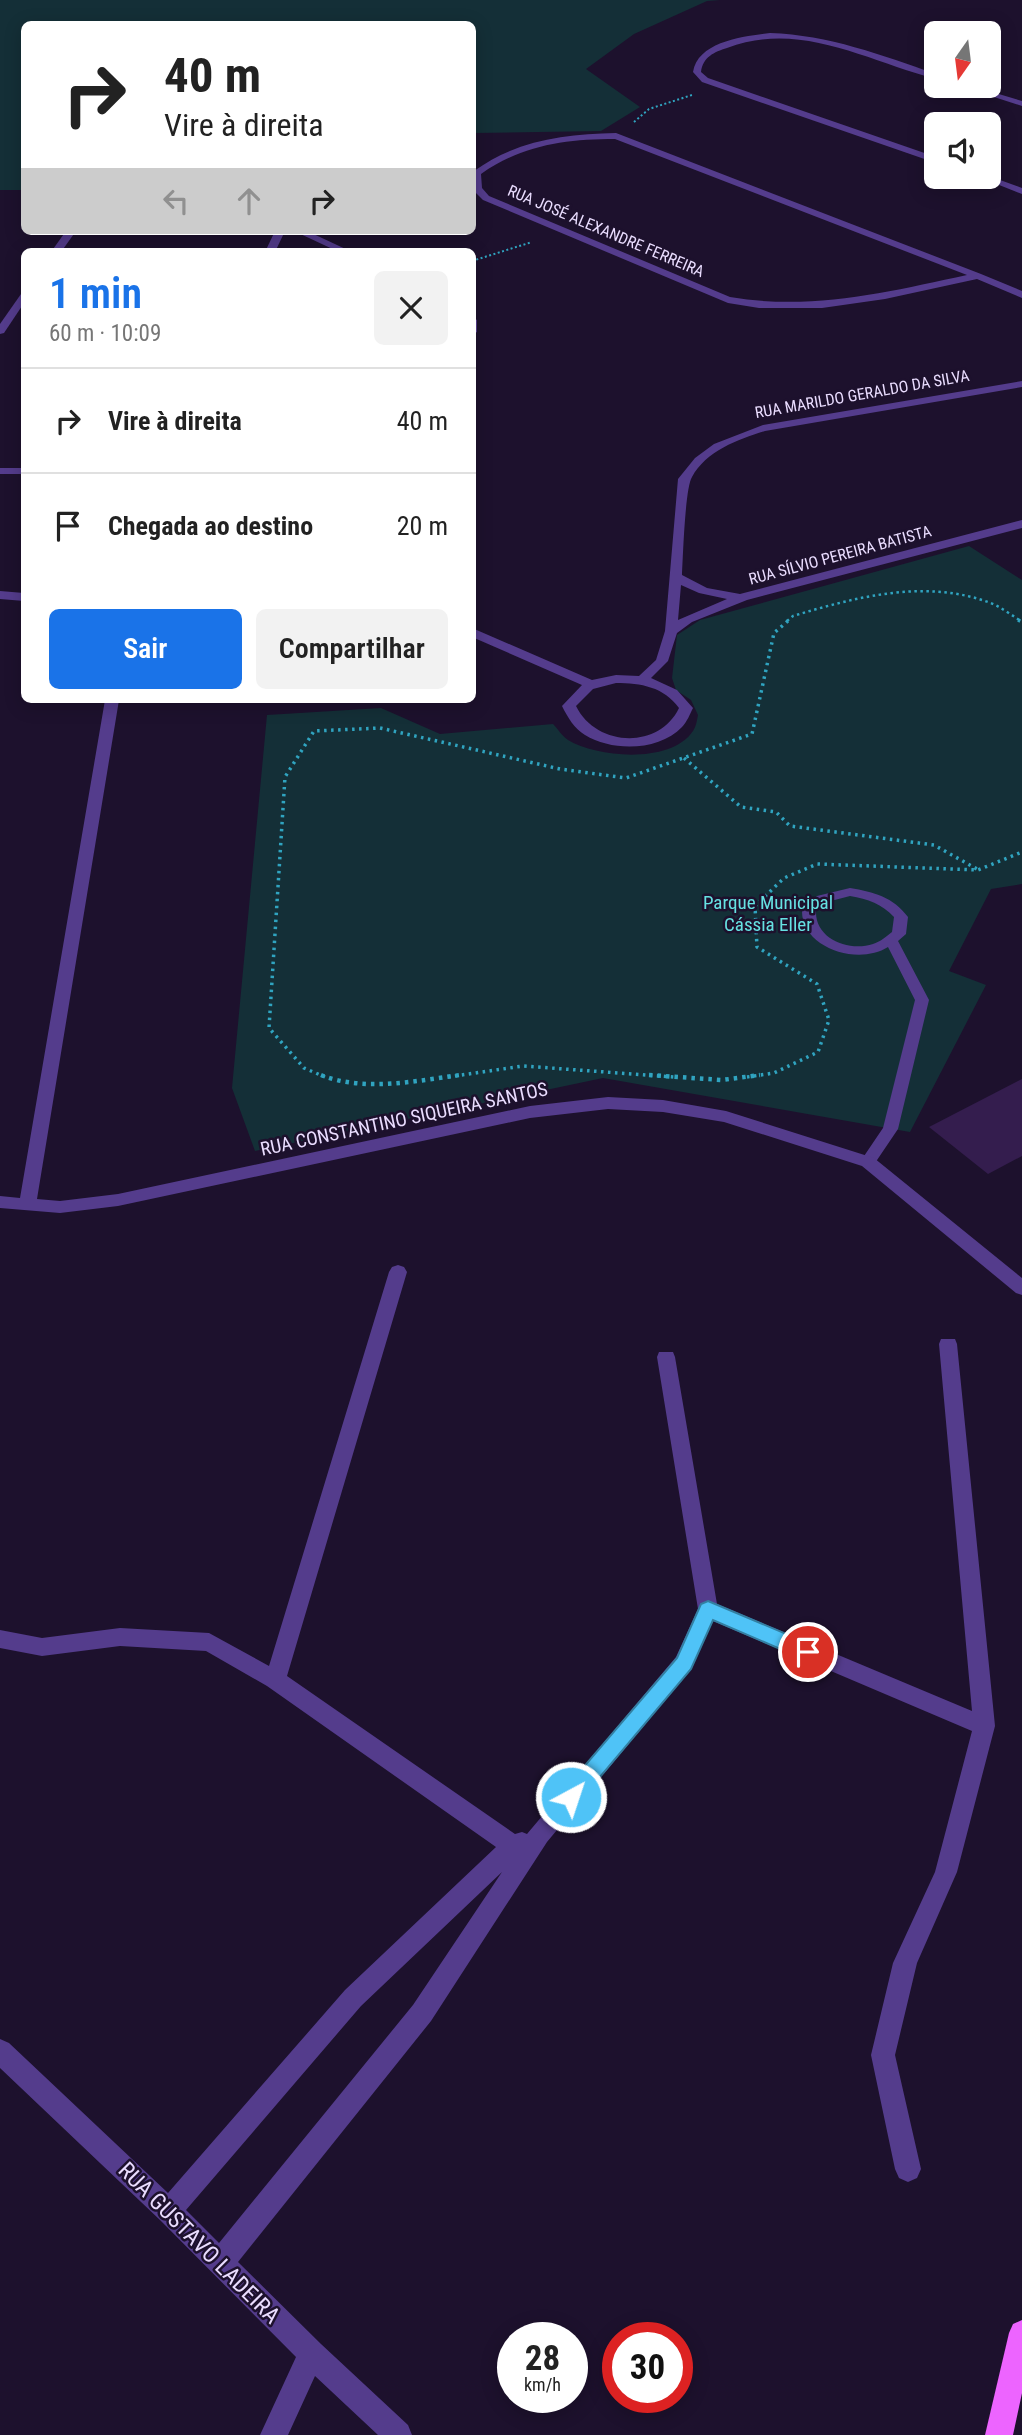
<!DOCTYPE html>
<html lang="pt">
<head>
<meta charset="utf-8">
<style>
  :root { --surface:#fff; --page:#f2f2f2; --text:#222; --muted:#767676; --line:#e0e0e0; --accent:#1a73e8 }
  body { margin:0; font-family:"Roboto Condensed",sans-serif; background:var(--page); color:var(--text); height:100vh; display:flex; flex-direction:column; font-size:26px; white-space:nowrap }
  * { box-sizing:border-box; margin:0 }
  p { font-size:23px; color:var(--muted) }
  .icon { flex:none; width:38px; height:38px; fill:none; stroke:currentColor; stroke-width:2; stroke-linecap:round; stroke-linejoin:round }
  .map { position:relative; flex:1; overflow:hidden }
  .drawer { position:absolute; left:21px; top:248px; width:455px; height:455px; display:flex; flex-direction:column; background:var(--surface); border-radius:10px; box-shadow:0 4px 18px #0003 }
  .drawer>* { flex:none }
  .hud { position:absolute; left:21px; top:21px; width:455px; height:214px; border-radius:10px; box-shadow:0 4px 18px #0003; background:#fff; color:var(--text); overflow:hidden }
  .needle { width:46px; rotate:194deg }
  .fabs { position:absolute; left:924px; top:21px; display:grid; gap:14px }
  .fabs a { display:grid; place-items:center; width:77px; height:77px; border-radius:10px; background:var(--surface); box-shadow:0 4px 18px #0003; font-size:35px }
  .speed { position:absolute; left:497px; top:2322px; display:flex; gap:14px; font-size:35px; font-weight:700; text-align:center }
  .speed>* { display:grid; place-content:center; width:91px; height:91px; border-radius:50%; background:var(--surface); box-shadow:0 4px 18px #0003; line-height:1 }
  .speed small { font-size:18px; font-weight:400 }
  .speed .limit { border:10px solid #d22; background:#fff; color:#111 }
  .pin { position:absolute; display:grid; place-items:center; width:60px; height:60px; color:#fff; margin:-30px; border:4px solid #fff; border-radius:50%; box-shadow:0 2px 7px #0007 }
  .me { position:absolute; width:77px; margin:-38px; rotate:40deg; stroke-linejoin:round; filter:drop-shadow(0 0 5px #0008) }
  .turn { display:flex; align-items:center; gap:24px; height:147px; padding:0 28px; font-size:32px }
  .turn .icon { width:91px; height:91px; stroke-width:2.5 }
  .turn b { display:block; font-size:49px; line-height:60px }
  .lanes { display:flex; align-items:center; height:66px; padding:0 28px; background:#0003; justify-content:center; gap:35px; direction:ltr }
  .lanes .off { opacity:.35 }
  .round { display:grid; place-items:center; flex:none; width:74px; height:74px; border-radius:10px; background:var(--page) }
  .head { display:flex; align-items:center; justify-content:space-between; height:119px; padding:0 28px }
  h1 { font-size:42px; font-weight:600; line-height:52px; color:var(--accent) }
  .action { display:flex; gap:14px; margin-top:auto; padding:14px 28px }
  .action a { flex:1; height:80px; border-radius:10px; background:var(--accent); color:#fff; font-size:28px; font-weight:600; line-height:80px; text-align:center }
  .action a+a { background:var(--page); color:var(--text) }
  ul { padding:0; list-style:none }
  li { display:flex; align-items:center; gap:21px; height:105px; padding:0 28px; border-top:2px solid var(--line) }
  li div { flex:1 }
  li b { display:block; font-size:26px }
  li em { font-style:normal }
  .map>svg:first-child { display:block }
  .green { fill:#142f37 }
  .building { fill:#341d4e }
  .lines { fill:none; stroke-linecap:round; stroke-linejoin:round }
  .path-far3 { stroke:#30a4c0; stroke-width:2; stroke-dasharray:2 2.5; stroke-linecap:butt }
  .path-far2 { stroke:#30a4c0; stroke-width:2.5; stroke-dasharray:2.5 3.5; stroke-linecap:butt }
  .path-far1 { stroke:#30a4c0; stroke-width:3.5; stroke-dasharray:2.5 4.5; stroke-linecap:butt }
  .path { stroke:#30a4c0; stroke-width:4.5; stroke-dasharray:3.5 5; stroke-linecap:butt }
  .lane { fill:#543c8c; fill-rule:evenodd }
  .street { fill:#543c8c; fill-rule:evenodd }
  .primary { fill:#ed64ff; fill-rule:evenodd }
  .route { fill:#4fc3f7; stroke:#337fa1; stroke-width:2 }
  .labels { text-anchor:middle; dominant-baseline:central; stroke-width:5; stroke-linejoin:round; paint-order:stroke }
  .far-street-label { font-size:16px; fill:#eaddff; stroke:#1d112d }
  .park-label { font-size:19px; fill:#66e1e2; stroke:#1d112d }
  .street-label { font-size:19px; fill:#eaddff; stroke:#1d112d }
  .near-street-label { font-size:23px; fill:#eaddff; stroke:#1d112d }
</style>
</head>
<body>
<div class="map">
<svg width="1022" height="2435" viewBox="0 0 1022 2435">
  <rect width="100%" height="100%" fill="#1d112d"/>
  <g class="green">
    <path d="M0 0H720L707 1 634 34 586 69 640 107 601 131 473 133 472 24H24V187L21 190H0Z"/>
    <path d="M969 546 1022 580V884L991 889 949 971 986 985 910 1132 603 1078 255 1151 232 1088 267 715 381 708 440 734 553 724C558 729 562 736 568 740 598 758 671 764 693 731 696 727 697 720 698 715L691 700 676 690 672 678 677 635 700 620Z"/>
  </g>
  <path class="building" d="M1022 1079V1156L988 1174 929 1127Z"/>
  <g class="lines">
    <g class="path-far3">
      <path d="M634 122 649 109 692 95"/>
      <path d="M472 261 532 242"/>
    </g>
    <path class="path-far2" d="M787 621 793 616C856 597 924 579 988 602 1000 606 1011 615 1021 621"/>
    <g class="path-far1">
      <path d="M1018 620 1022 622"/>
      <path d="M684 758 741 807 776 812 790 826 934 845 977 869"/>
      <path d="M325 1077 304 1068 269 1028 285 777 314 731 380 728 560 769 626 778 752 734 774 633 789 620"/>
      <path d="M448 1077 523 1066 674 1077"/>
      <path d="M747 1077 774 1073 818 1052 829 1020 817 984 757 947 755 906 784 878 817 864 978 870 1022 852"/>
    </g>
    <g class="path">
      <path d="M321 1075C363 1092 416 1081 460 1075"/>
      <path d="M649 1075 722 1080 760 1075"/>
    </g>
    <path class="lane" d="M850 888C874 892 893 897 908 917L906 934 898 941 929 1000 898 1129 873 1166 868 1167 860 1162 883 1128 915 1000 888 947C858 966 801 948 802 910L817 896ZM850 896C868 899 882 904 894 917L892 932C887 936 880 942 873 944 849 952 815 939 816 911L827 902Z"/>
    <g class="street">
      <path d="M770 33C829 35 881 55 936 74V79C867 61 800 20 727 48 714 52 703 57 701 72L708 78 936 157V163L702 82 693 72C698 41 745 36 770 33Z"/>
      <path d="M960 86H972L1022 101V106Z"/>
      <path d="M616 133 981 274 1022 291V298L977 279 885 299 822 308H759L728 303 483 200 472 189 474 171C517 140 565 134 616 133ZM615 139 967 275C888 292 812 311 730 297L489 196 482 188 481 174C522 145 566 139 615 139Z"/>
      <path d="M989 176 1022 188V194L979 177Z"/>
      <path d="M66 231H76L61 252H51Z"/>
      <path d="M275 231H285L275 252H265Z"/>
      <path d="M294 231H307L352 252H339Z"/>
      <path d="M24 293V303L4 333 0 334V324L21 294Z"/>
      <path d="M472 317 477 320V332L472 335Z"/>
      <path d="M1022 381V387L765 431C739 439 706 451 692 477 685 488 683 557 682 575L707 588 740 594 1022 520V528L747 600 692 622 677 633 668 661 651 678 677 690 693 708C690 714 687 722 682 727 659 751 613 752 585 735 574 728 568 718 562 706L582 685 472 637V628L592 680 616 675 639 676 656 660 665 631 678 479 695 458 714 444 763 425ZM681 585 699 593 727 599 678 620ZM616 683C641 683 664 687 679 708 659 750 596 747 576 706L593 689Z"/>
      <rect x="0" y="468" width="24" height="6"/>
      <path d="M0 591 24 593V601L0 599Z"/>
      <path d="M105 700H119L37 1199 60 1201 118 1194 530 1106 608 1097 663 1100 726 1111 874 1158 1022 1278V1295L1016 1293 862 1166 724 1122 663 1112 608 1109 530 1118 118 1206 60 1213 0 1208V1196L20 1198Z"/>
      <path d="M398 1265 404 1267 407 1272 287 1676 515 1834 522 1832 527 1834 676 1657 698 1609 657 1357 659 1352H673L675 1357 717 1604 972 1711 939 1344 941 1339H955L957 1344 995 1726 957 1872 917 1963 895 2055 921 2169 917 2178 908 2182 899 2178 895 2169 871 2055 893 1963 935 1872 972 1731 713 1621 691 1669 547 1842 431 2021 238 2262 321 2344 408 2425 412 2435H378L315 2376 288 2435H260L296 2357 160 2220 0 2068V2039L9 2043 168 2193 345 1990 496 1847 267 1686 206 1651 120 1646 42 1656 0 1648V1630L42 1638 120 1628 209 1633 269 1666 389 1272 392 1267ZM502 1872 413 2005 219 2243 186 2210 361 2006Z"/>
    </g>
    <path class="primary" d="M1022 2320V2393L1013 2435H985L1009 2333 1013 2324Z"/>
  </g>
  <path class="route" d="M708 1601 815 1646 818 1652 815 1658 808 1660 801 1658 713 1620 691 1669 578 1803 571 1806 564 1803 561 1797 564 1790 677 1658 701 1604Z"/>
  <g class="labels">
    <g class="far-street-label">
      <text transform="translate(606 231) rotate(23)">RUA JOSÉ ALEXANDRE FERREIRA</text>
      <text transform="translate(862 394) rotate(-10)">RUA MARILDO GERALDO DA SILVA</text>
      <text transform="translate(840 555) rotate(-15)">RUA SÍLVIO PEREIRA BATISTA</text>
    </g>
    <g class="park-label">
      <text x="768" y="902">Parque Municipal<tspan x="768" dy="22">Cássia Eller</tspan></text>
    </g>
    <g class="street-label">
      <text transform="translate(404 1119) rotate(-12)">RUA CONSTANTINO SIQUEIRA SANTOS</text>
    </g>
    <g class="near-street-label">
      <text transform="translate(199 2243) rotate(45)">RUA GUSTAVO LADEIRA</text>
    </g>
  </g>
</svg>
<div class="fabs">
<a><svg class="needle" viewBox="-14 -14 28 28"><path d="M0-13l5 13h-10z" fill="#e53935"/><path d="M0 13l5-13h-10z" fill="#767676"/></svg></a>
<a><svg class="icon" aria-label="sound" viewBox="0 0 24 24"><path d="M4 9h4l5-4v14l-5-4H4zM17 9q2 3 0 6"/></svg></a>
</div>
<div class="speed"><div>28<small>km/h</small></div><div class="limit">30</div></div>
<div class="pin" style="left:808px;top:1652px;background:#d93025"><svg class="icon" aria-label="arrive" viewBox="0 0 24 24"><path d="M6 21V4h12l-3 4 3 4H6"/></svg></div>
<svg class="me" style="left:571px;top:1797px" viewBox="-20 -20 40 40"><circle r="17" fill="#4fc3f7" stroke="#fff" stroke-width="3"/><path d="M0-11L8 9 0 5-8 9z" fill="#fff"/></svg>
<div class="hud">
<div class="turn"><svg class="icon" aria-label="right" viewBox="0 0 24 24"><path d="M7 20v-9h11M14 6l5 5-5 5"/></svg><div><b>40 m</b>Vire à direita</div></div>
<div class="lanes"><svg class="icon off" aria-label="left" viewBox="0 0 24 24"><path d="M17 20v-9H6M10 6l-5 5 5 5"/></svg><svg class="icon off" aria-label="ahead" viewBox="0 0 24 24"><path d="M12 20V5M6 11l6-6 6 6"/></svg><svg class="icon" aria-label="right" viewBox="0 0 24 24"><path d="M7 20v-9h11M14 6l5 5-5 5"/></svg></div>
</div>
<section class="drawer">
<div class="head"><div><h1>1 min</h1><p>60 m · 10:09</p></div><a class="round"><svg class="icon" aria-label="close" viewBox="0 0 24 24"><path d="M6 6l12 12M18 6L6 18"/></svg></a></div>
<ul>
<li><svg class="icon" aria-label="right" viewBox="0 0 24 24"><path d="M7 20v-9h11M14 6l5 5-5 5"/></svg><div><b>Vire à direita</b></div><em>40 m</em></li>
<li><svg class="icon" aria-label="arrive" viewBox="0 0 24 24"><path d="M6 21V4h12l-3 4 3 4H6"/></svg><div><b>Chegada ao destino</b></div><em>20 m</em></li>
</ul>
<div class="action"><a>Sair</a><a>Compartilhar</a></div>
</section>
</div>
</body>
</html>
